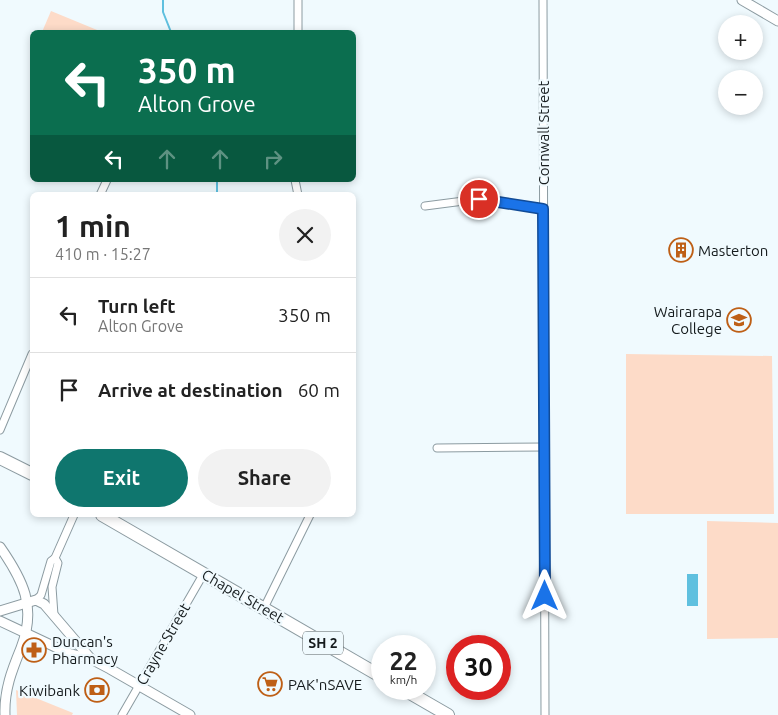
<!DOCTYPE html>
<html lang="en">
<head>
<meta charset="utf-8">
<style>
  :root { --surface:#fff; --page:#f2f2f2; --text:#222; --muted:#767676; --line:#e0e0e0; --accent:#0f766e }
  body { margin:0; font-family:Ubuntu,sans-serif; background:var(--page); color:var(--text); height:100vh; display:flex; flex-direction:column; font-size:19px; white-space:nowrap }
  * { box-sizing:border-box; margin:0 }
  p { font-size:16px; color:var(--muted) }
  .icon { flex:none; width:28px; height:28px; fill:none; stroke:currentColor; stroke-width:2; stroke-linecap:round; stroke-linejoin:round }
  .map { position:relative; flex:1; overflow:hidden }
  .side { position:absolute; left:30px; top:192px; width:326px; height:325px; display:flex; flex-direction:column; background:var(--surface); border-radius:8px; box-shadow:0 2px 8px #0003 }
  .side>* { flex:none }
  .banner { position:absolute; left:30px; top:30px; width:326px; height:152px; border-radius:8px; box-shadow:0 2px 8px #0003; background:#0b6e4f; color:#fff; overflow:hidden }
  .buttons { position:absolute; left:718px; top:15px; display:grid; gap:10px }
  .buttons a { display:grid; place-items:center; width:45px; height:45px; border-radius:50%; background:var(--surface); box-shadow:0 2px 8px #0003; font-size:25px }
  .speed { position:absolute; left:371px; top:635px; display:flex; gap:10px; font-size:25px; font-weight:700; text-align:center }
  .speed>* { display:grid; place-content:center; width:65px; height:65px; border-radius:50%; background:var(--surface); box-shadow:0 2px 8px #0003; line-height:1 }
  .speed small { font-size:12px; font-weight:400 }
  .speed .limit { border:8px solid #d22; background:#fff; color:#111 }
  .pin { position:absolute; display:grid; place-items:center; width:42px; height:42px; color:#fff; margin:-21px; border:2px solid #fff; border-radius:50%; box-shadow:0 1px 5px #0007 }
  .me { position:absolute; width:55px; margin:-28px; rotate:0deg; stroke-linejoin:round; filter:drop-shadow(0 0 4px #0008) }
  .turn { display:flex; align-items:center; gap:18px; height:105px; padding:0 25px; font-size:22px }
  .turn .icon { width:65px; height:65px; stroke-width:2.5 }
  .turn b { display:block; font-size:35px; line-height:42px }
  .lanes { display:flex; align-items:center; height:48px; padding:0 25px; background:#0003; justify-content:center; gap:25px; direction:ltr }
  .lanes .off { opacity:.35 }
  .round { display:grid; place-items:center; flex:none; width:52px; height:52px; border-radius:26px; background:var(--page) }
  .headline { display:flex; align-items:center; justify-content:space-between; height:85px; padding:0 25px }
  h1 { font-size:30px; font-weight:700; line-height:38px }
  .primary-button { display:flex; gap:10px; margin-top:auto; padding:10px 25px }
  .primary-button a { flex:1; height:58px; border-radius:30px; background:var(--accent); color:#fff; font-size:20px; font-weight:700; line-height:58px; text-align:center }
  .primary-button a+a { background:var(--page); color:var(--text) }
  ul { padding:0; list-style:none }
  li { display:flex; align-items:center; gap:15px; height:75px; padding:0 25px; border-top:1px solid var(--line) }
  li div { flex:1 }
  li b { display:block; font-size:19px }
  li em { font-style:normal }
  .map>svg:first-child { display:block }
  .green { fill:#fddbc8 }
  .water { fill:#5fc0df }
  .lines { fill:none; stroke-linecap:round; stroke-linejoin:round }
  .stream { stroke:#5fc0df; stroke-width:2 }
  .street-casing { stroke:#8c9ba1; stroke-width:9 }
  .secondary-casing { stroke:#8c9ba1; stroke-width:11 }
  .highway-casing { stroke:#8c9ba1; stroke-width:14 }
  .street { stroke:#fff; stroke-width:7 }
  .secondary { stroke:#fff; stroke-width:9 }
  .highway { stroke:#fff; stroke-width:12 }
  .route-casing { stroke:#114b97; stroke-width:12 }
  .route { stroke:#1a73e8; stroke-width:9 }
  .labels { text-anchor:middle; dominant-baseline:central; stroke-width:4.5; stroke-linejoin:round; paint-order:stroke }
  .shield { fill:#f0fafe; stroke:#575e60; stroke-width:1 }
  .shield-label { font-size:14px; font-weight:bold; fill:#151b1d }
  .street-label { font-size:15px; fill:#151b1d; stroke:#f0fafe }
  .poi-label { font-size:15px; fill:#151b1d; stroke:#f0fafe; text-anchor:start }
</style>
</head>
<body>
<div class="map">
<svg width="778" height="715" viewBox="0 0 778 715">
  <rect width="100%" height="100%" fill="#f0fafe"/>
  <g class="green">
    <path d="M51 11 102 32H42Z"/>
    <path d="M626 354 772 356 774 514H626Z"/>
    <path d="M707 521 778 523V638L707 639Z"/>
    <path d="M16 690 73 713 72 715H17Z"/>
  </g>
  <rect class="water" x="687" y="574" width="11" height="32"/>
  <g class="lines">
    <g class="stream">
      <path d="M163 0V12L171 32"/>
      <path d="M217 195V180"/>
    </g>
    <g class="street-casing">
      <g id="street">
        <path d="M543 0 545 715"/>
        <path d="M298 32V0"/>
        <path d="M295 180 298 195"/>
        <path d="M100 195 107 180"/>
        <path d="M425 206 479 199 543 209"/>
        <path d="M0 430 32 354"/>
        <path d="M437 448 545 447"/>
        <path d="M36 600 41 595 51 561 55 558 74 515"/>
        <path d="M264 608 310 515"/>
        <path d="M54 615 52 587 58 563 55 558"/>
        <path d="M122 715 204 573"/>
      </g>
    </g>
    <g class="secondary-casing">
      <g id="secondary">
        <path d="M742 0 778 21"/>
        <path d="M0 547C23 580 37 607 21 648 12 670 4 690 5 715"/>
        <path d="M0 611 36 600 44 604 91 659"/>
        <path d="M0 621 68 653 91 659 110 669 190 715"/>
      </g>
    </g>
    <g class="highway-casing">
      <g id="highway">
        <path d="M0 458 32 474"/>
        <path d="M102 515 382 677"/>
        <path d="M403 689 448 715"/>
      </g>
    </g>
    <use href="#street" class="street"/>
    <use href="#secondary" class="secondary"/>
    <use href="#highway" class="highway"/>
  </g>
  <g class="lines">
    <g class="route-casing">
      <path id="route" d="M479 199 543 209 545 596"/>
    </g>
    <use href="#route" class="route"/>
  </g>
  <defs>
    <g id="building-ring" transform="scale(1.25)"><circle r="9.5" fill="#f0fafe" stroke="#be5f16" stroke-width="1.5"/><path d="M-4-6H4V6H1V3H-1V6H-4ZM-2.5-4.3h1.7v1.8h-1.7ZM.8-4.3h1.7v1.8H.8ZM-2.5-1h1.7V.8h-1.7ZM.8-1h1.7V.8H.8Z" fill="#be5f16"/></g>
    <g id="school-ring" transform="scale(1.25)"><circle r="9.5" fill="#f0fafe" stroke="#be5f16" stroke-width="1.5"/><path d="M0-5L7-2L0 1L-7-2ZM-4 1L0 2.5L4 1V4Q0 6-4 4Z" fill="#be5f16"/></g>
    <g id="pharmacy-ring" transform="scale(1.25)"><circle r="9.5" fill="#f0fafe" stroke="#be5f16" stroke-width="1.5"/><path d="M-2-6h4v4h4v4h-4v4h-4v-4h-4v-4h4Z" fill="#be5f16"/></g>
    <g id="supermarket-ring" transform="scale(1.25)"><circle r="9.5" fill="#f0fafe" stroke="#be5f16" stroke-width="1.5"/><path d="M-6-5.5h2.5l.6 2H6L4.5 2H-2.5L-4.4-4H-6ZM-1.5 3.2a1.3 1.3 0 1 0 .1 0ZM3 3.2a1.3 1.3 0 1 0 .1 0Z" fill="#be5f16"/></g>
    <g id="bank-ring" transform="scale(1.25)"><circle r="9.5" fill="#f0fafe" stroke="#be5f16" stroke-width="1.5"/><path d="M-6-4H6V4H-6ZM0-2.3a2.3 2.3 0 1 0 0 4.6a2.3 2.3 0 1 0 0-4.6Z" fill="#be5f16"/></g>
  </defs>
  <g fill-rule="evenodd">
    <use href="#building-ring" x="681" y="250"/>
    <use href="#school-ring" x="739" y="320"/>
    <use href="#pharmacy-ring" x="34" y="650"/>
    <use href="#supermarket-ring" x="270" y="684"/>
    <use href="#bank-ring" x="97" y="690"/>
  </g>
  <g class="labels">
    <rect class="shield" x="303" y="631.5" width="40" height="23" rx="4"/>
    <g class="shield-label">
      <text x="323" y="643">SH 2</text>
    </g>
    <g class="street-label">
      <text transform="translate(543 133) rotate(-90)">Cornwall Street</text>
      <text transform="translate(243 596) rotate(30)">Chapel Street</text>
      <text transform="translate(163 644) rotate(-60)">Crayne Street</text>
    </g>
    <g class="poi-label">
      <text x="698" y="250">Masterton</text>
      <text x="722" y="311" text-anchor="end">Wairarapa<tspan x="722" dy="17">College</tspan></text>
      <text x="52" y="641">Duncan's<tspan x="52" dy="17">Pharmacy</tspan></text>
      <text x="288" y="684">PAK'nSAVE</text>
      <text x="80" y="690" text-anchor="end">Kiwibank</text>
    </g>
  </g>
</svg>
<div class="buttons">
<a>+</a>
<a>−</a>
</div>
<div class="speed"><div>22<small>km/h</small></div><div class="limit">30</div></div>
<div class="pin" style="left:479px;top:199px;background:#d93025"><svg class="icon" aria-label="arrive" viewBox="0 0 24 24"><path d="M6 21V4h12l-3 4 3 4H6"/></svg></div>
<svg class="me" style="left:545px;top:596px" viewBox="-20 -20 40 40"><path d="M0-17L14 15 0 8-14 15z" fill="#1a73e8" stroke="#fff" stroke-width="4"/></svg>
<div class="banner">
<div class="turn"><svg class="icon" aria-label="left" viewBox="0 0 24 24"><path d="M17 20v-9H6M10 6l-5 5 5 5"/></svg><div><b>350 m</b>Alton Grove</div></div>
<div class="lanes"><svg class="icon" aria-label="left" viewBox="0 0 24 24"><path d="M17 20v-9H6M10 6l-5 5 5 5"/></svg><svg class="icon off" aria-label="ahead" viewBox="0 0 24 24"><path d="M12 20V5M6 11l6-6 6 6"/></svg><svg class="icon off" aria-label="ahead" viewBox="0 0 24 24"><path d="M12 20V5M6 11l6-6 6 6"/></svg><svg class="icon off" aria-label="right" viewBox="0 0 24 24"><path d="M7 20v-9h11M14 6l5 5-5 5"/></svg></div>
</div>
<section class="side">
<div class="headline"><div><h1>1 min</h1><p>410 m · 15:27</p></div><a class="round"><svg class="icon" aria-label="close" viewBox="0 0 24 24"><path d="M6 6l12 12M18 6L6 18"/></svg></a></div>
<ul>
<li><svg class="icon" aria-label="left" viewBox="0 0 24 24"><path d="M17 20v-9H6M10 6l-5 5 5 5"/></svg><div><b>Turn left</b><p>Alton Grove</p></div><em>350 m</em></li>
<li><svg class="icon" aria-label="arrive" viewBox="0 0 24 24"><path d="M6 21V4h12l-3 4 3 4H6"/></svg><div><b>Arrive at destination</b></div><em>60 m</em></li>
</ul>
<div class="primary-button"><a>Exit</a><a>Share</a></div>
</section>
</div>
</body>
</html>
